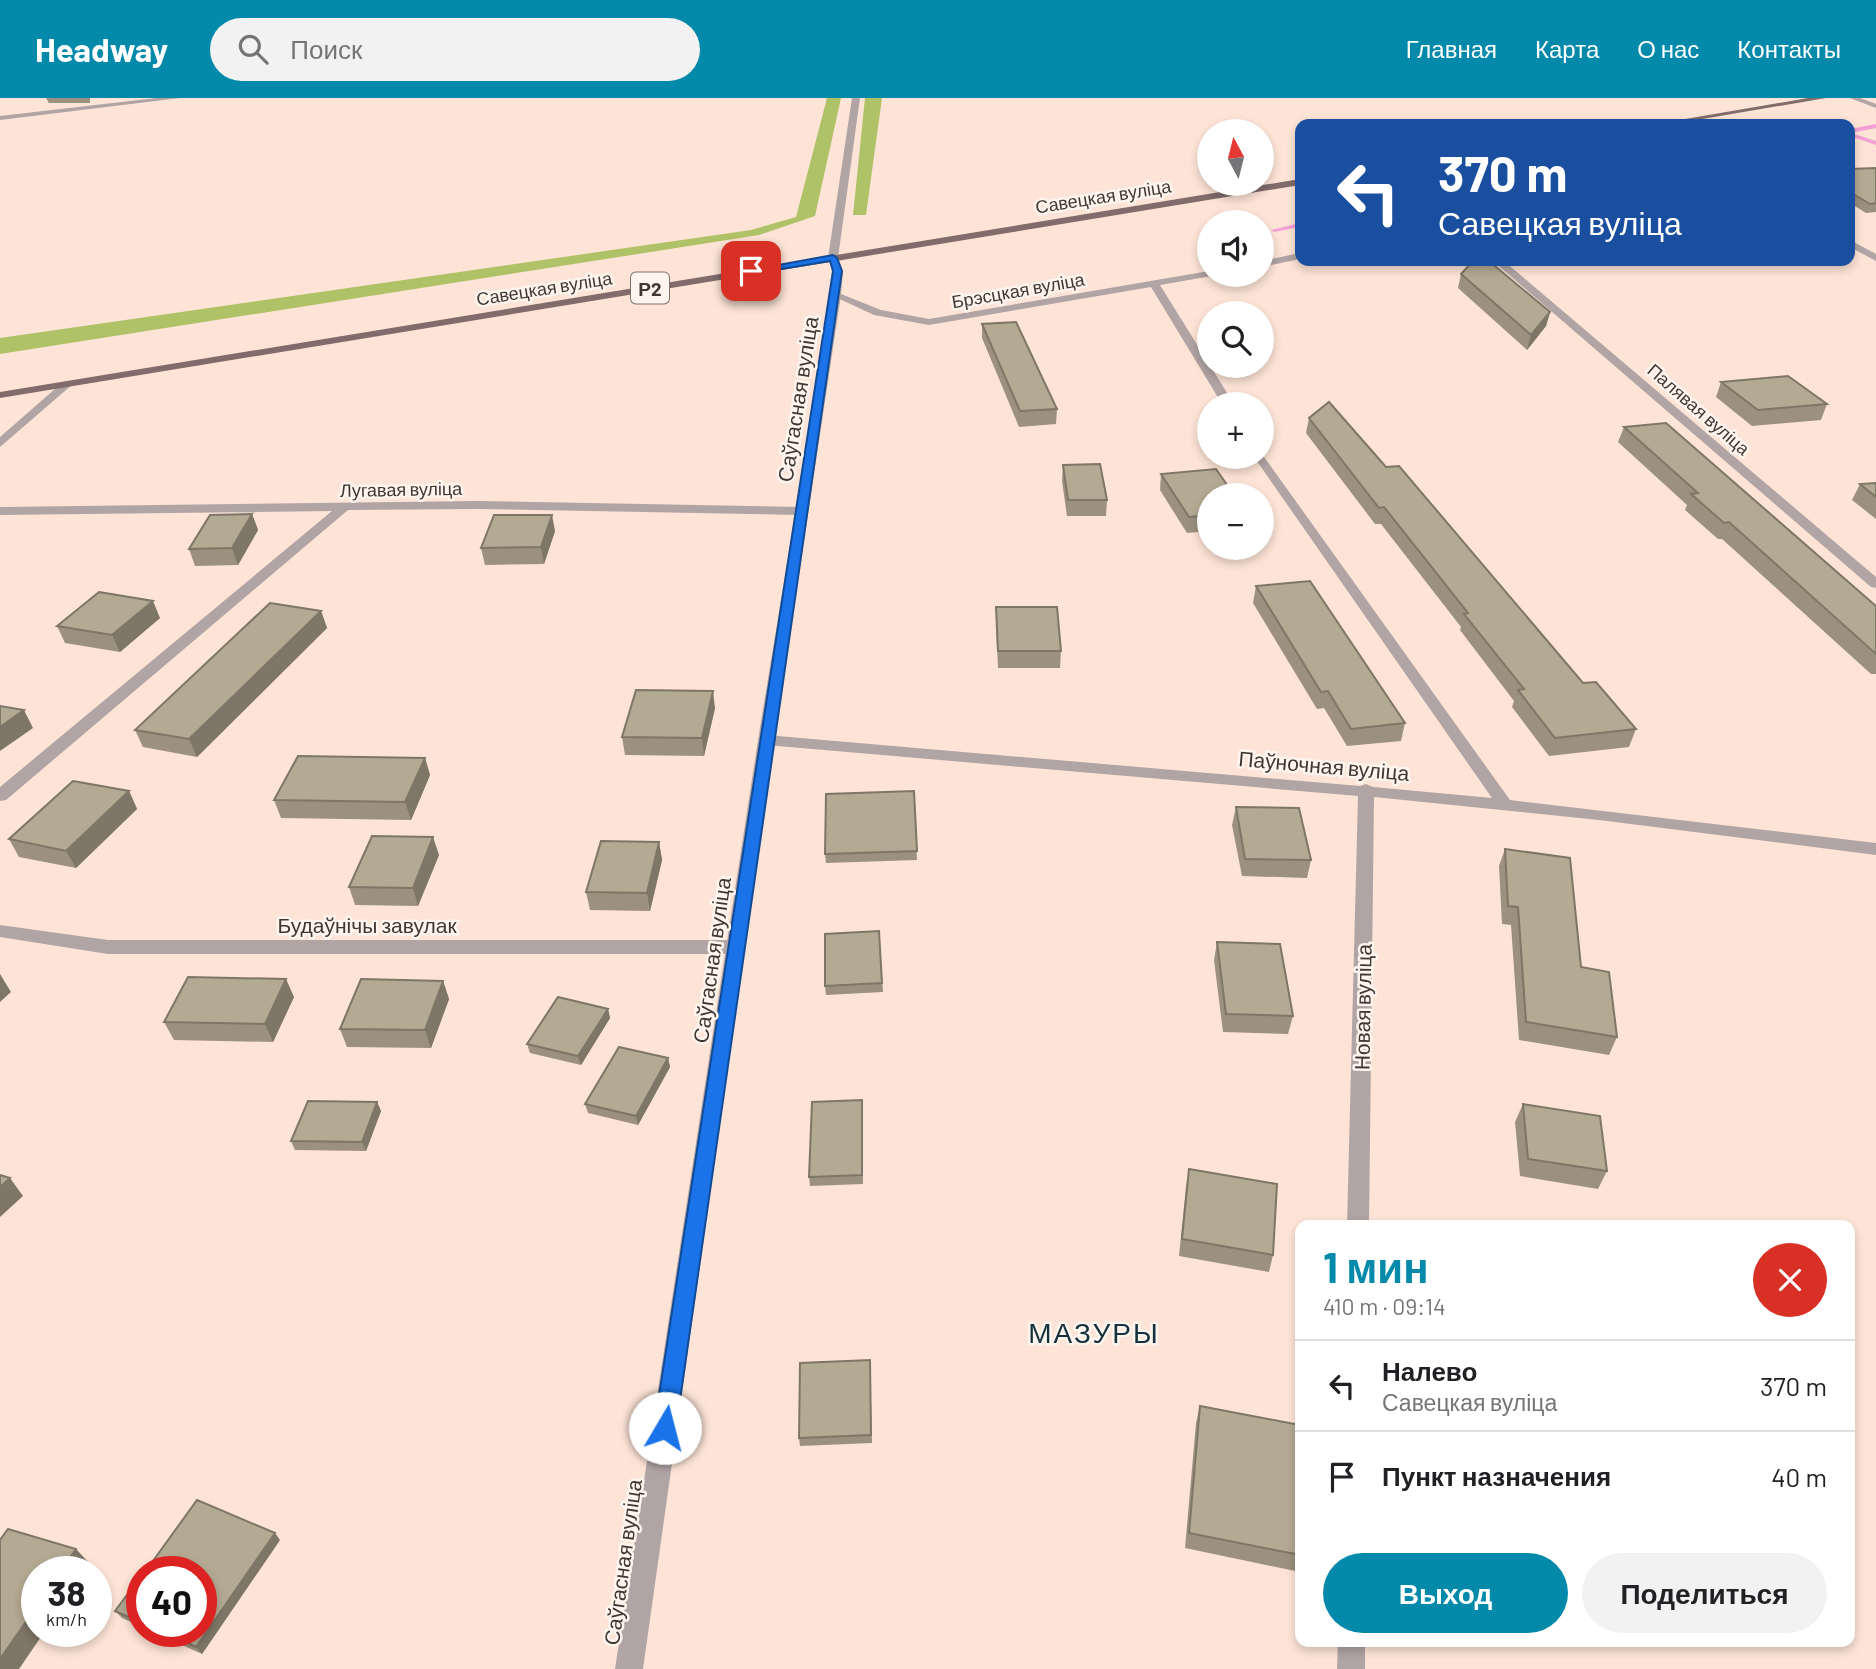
<!DOCTYPE html>
<html lang="ru">
<head>
<meta charset="utf-8">
<style>
  :root { --surface:#fff; --page:#f2f2f2; --text:#202124; --muted:#757577; --line:#e0e0e0; --accent:#0389aa }
  body { margin:0; font-family:Barlow,sans-serif; background:var(--page); color:var(--text); height:100vh; display:flex; flex-direction:column; font-size:26px; white-space:nowrap }
  * { box-sizing:border-box; margin:0 }
  p { font-size:23px; color:var(--muted) }
  .icon { flex:none; width:38px; height:38px; fill:none; stroke:currentColor; stroke-width:2; stroke-linecap:round; stroke-linejoin:round }
  .map { position:relative; flex:1; overflow:hidden }
  .panel { position:absolute; left:1295px; top:1122px; width:560px; height:427px; display:flex; flex-direction:column; background:var(--surface); border-radius:14px; box-shadow:0 4px 10px #0003 }
  .panel>* { flex:none }
  .top-card { position:absolute; left:1295px; top:21px; width:560px; height:147px; border-radius:14px; box-shadow:0 4px 10px #0003; background:#1a4fa0; color:#fff; overflow:hidden }
  .needle { width:46px; rotate:353deg }
  .tools { position:absolute; left:1197px; top:21px; display:grid; gap:14px }
  .tools a { display:grid; place-items:center; width:77px; height:77px; border-radius:50%; background:var(--surface); box-shadow:0 4px 10px #0003; font-size:35px }
  .speed { position:absolute; left:21px; top:1458px; display:flex; gap:14px; font-size:35px; font-weight:700; text-align:center }
  .speed>* { display:grid; place-content:center; width:91px; height:91px; border-radius:50%; background:var(--surface); box-shadow:0 4px 10px #0003; line-height:1 }
  .speed small { font-size:18px; font-weight:400 }
  .speed .limit { border:10px solid #d22; background:#fff; color:#111 }
  .pin { position:absolute; display:grid; place-items:center; width:60px; height:60px; color:#fff; margin:-30px; border-radius:14px; box-shadow:0 4px 10px #0006 }
  .me { position:absolute; width:77px; margin:-38px; rotate:8deg; stroke-linejoin:round; filter:drop-shadow(0 0 5px #0008) }
  .turn { display:flex; align-items:center; gap:24px; height:147px; padding:0 28px; font-size:32px }
  .turn .icon { width:91px; height:91px; stroke-width:2.5 }
  .turn b { display:block; font-size:49px; line-height:60px }
  .round { display:grid; place-items:center; flex:none; width:74px; height:74px; border-radius:37px; background:var(--page) }
  .headline { display:flex; align-items:center; justify-content:space-between; height:119px; padding:0 28px }
  h1 { font-size:42px; font-weight:700; line-height:52px; color:var(--accent) }
  .button { display:flex; gap:14px; margin-top:auto; padding:14px 28px }
  .button a { flex:1; height:80px; border-radius:42px; background:var(--accent); color:#fff; font-size:28px; font-weight:700; line-height:80px; text-align:center }
  .button a+a { background:var(--page); color:var(--text) }
  ul { padding:0; list-style:none }
  li { display:flex; align-items:center; gap:21px; height:91px; padding:0 28px; border-top:2px solid var(--line) }
  li div { flex:1 }
  li b { display:block; font-size:26px }
  li em { font-style:normal }
  header { display:flex; align-items:center; gap:42px; box-sizing:border-box; height:98px; padding:0 35px; background:var(--accent); color:#fff }
  header strong { font-size:33px }
  nav { display:flex; gap:38px; margin-inline-start:auto; font-size:24px }
  .search { width:490px; height:63px; background:var(--page); display:flex; align-items:center; gap:18px; box-sizing:border-box; padding:0 24px; border-radius:38px; color:var(--muted); font-size:26px }
  .map>svg:first-child { display:block }
  .forest { fill:#afc267 }
  .lines { fill:none; stroke-linecap:round; stroke-linejoin:round }
  .stream { fill:#f4a0d6; fill-rule:evenodd }
  .service { fill:#b1a4a5; fill-rule:evenodd }
  .minor { fill:#b1a4a5; fill-rule:evenodd }
  .tertiary { fill:#b1a4a5; fill-rule:evenodd }
  .primary { fill:#816b6b; fill-rule:evenodd }
  .wall { fill:#9b917e }
  .shaded-wall { fill:#7e7666 }
  .building { fill:#b4a992; stroke:#7e7666; stroke-width:2 }
  .route { fill:#1a73e8; stroke:#114b97; stroke-width:2 }
  .labels { text-anchor:middle; dominant-baseline:central; stroke-width:5; stroke-linejoin:round; paint-order:stroke }
  .far-street-label { font-size:18px; fill:#403731; stroke:#fff5ef }
  .shield { fill:#fff5ef; stroke:#79706a; stroke-width:2 }
  .shield-label { font-size:19px; font-weight:bold; fill:#403731 }
  .street-label { font-size:21px; fill:#403731; stroke:#fff5ef }
  .near-quarter-label { font-size:28px; letter-spacing:2px; fill:#14323c; stroke:#fff5ef }
</style>
</head>
<body>
<header>
<strong>Headway</strong>
<div class="search"><svg class="icon" aria-label="search" viewBox="0 0 24 24"><circle cx="10" cy="10" r="6"/><path d="M15 15l6 6"/></svg>Поиск</div>
<nav><a>Главная</a><a>Карта</a><a>О нас</a><a>Контакты</a></nav>
</header>
<div class="map">
<svg width="1876" height="1571" viewBox="0 0 1876 1571">
  <rect width="100%" height="100%" fill="#fde4d6"/>
  <g class="forest">
    <path d="M827 0H841L815 118 759 137 0 256V240L751 132 796 119Z"/>
    <path d="M865 0H882L866 117H853Z"/>
  </g>
  <g class="lines">
    <g class="stream">
      <path d="M1876 26V30L1851 35 1876 43V47L1850 38V31Z"/>
      <path d="M1300 125V129L1274 134 1271 132Z"/>
    </g>
    <path class="service" d="M1850 0H1860L1876 6V10Z"/>
    <g class="minor">
      <path d="M156 0H180L0 22V18Z"/>
      <path d="M1850 142 1876 156V163L1850 149Z"/>
      <path d="M1300 155V161L1262 169V163Z"/>
      <path d="M1493 163H1504L1876 479V490L1871 489Z"/>
      <path d="M1209 173 1212 178 1160 187 1234 306H1222L1151 189 929 227 874 217 831 197 836 194 881 212 929 221Z"/>
      <path d="M63 284 73 286 0 349V339Z"/>
      <path d="M1262 356 1510 702 1876 745V757L1599 722 1374 699 1369 1127H1347L1358 698 766 647 758 642 766 637 1360 688 1366 686 1373 689 1492 700 1254 359H1262Z"/>
      <path d="M477 403 802 409 808 413 802 417 477 411 348 412 6 702 0 703V689L332 413 0 417V409Z"/>
      <path d="M0 827 108 842H736L742 844 745 849 742 854 736 856H108L0 839Z"/>
      <path d="M1338 1544H1365V1571H1337Z"/>
    </g>
    <path class="tertiary" d="M852 0H860L838 160 843 173 841 197 774 642 643 1571H615L758 642 831 197 833 173 828 160Z"/>
    <g class="primary">
      <path d="M1808 0H1826L1673 26H1656Z"/>
      <path d="M1300 81V87L0 300V294Z"/>
    </g>
  </g>
  <g class="wall">
    <path d="M46 0H90V5H49Z"/>
    <path d="M1876 70V114L1866 115 1850 105V71Z"/>
    <path d="M1461 176 1550 214 1546 228 1527 252 1458 190Z"/>
    <path d="M982 226 1057 311 1056 326 1019 329 982 240Z"/>
    <path d="M1721 284 1827 306 1821 322 1752 328 1716 299Z"/>
    <path d="M1309 320 1386 369 1583 585 1636 631 1629 649 1549 658 1512 609 1514 603 1460 532 1461 529 1381 426H1375L1306 335Z"/>
    <path d="M1624 329 1876 508V576H1871L1722 441H1718L1685 412 1687 407 1618 344Z"/>
    <path d="M1063 367 1107 402 1106 418H1067L1062 383Z"/>
    <path d="M1161 376 1209 397V433L1187 435 1160 392Z"/>
    <path d="M1876 385V421L1852 402 1860 386Z"/>
    <path d="M252 416 258 432 238 467 195 468 189 451Z"/>
    <path d="M555 433 544 466 485 467 481 450Z"/>
    <path d="M1256 488 1405 625 1401 643 1347 648 1324 610 1317 611 1253 505Z"/>
    <path d="M996 509 1061 553 1060 570H998L996 526Z"/>
    <path d="M321 513 327 530 197 659 143 649 135 632Z"/>
    <path d="M160 520 120 554 65 545 57 528Z"/>
    <path d="M715 610 704 658 625 657 622 639Z"/>
    <path d="M425 660 430 677 411 722 281 720 274 702Z"/>
    <path d="M129 693 137 711 76 770 19 759 9 741Z"/>
    <path d="M914 693 917 762 826 765 825 756Z"/>
    <path d="M1236 709 1311 762 1307 780 1242 778 1232 727Z"/>
    <path d="M659 744 662 762 650 813 590 812 586 794Z"/>
    <path d="M1505 751 1581 869 1617 939 1609 957 1519 942 1511 827 1502 826 1499 768Z"/>
    <path d="M439 757 418 808 355 807 349 789Z"/>
    <path d="M879 833 883 894 826 897 825 888Z"/>
    <path d="M1217 844 1293 918 1288 936 1223 934 1214 862Z"/>
    <path d="M443 883 449 901 431 950 347 949 340 931Z"/>
    <path d="M294 899 273 944 174 942 164 924Z"/>
    <path d="M608 911 610 920 581 967 530 955 527 946Z"/>
    <path d="M668 960 670 969 638 1027 588 1015 585 1006Z"/>
    <path d="M377 1004 381 1013 366 1053 295 1052 291 1043Z"/>
    <path d="M1523 1006 1607 1073 1598 1091 1520 1078 1515 1024Z"/>
    <path d="M863 1011V1086L810 1088 809 1079Z"/>
    <path d="M1189 1071 1273 1157 1269 1174 1179 1158 1186 1089Z"/>
    <path d="M870 1262 872 1345 800 1348 799 1340Z"/>
    <path d="M1200 1308 1300 1327V1474L1185 1450 1196 1325Z"/>
    <path d="M280 1442 202 1556 151 1533H201Z"/>
    <path d="M142 1477V1529L122 1520 115 1513Z"/>
  </g>
  <g class="shaded-wall">
    <path d="M1550 214 1546 228 1527 252 1531 237Z"/>
    <path d="M252 416 258 432 238 467 232 450Z"/>
    <path d="M552 417 555 433 544 466 541 449Z"/>
    <path d="M153 503 160 520 120 554 112 537Z"/>
    <path d="M321 513 327 530 197 659 189 641Z"/>
    <path d="M713 593 715 610 704 658 702 640Z"/>
    <path d="M24 612 33 630 0 653V629Z"/>
    <path d="M425 660 430 677 411 722 405 704Z"/>
    <path d="M129 693 137 711 76 770 66 753Z"/>
    <path d="M433 739 439 757 418 808 413 790Z"/>
    <path d="M659 744 662 762 650 813 647 795Z"/>
    <path d="M0 876 11 894 0 904Z"/>
    <path d="M286 881 294 899 273 944 265 926Z"/>
    <path d="M443 883 449 901 431 950 425 932Z"/>
    <path d="M608 911 610 920 581 967 578 958Z"/>
    <path d="M668 960 670 969 638 1027 636 1018Z"/>
    <path d="M377 1004 381 1013 366 1053 362 1044Z"/>
    <path d="M10 1080 23 1098 0 1119V1089Z"/>
    <path d="M275 1435 280 1442 202 1556 196 1549Z"/>
    <path d="M76 1451 90 1466 85 1474H60Z"/>
    <path d="M37 1508V1533H45L19 1571H0V1561Z"/>
  </g>
  <g class="building">
    <path d="M1876 70V105L1870 106 1850 94V71Z"/>
    <path d="M1473 163H1489L1550 214 1531 237 1461 176Z"/>
    <path d="M1016 224 1057 311 1020 313 982 226Z"/>
    <path d="M1788 278 1827 306 1758 312 1721 284Z"/>
    <path d="M1329 304 1386 369 1399 368 1583 585 1596 584 1636 631 1555 640 1518 592 1524 591 1464 516 1468 515 1384 409 1379 410 1309 320Z"/>
    <path d="M1666 325 1876 508V556L1729 424 1724 425 1691 396 1698 395 1624 329Z"/>
    <path d="M1100 366 1107 402H1068L1063 367Z"/>
    <path d="M1216 371 1234 397H1209V417L1189 419 1161 376Z"/>
    <path d="M1876 385V399L1860 386Z"/>
    <path d="M252 416 232 450 189 451 210 417Z"/>
    <path d="M494 417H552L541 449 481 450Z"/>
    <path d="M1310 483 1405 625 1351 631 1328 593 1321 594 1256 488Z"/>
    <path d="M99 494 153 503 112 537 57 528Z"/>
    <path d="M270 505 321 513 189 641 135 632Z"/>
    <path d="M996 509H1057L1061 553H998Z"/>
    <path d="M636 592 713 593 702 640 622 639Z"/>
    <path d="M0 608 24 612 0 629Z"/>
    <path d="M298 658 425 660 405 704 274 702Z"/>
    <path d="M73 683 129 693 66 753 9 741Z"/>
    <path d="M914 693 917 753 825 756 826 696Z"/>
    <path d="M1236 709 1299 710 1311 762 1245 761Z"/>
    <path d="M372 738 433 739 413 790 349 789Z"/>
    <path d="M601 743 659 744 647 795 586 794Z"/>
    <path d="M1505 751 1570 760 1581 869 1609 874 1617 939 1526 924 1518 809 1508 808Z"/>
    <path d="M879 833 882 885 825 888V836Z"/>
    <path d="M1217 844 1280 846 1293 918 1226 916Z"/>
    <path d="M188 879 286 881 265 926 164 924Z"/>
    <path d="M361 881 443 883 425 932 340 931Z"/>
    <path d="M558 899 608 911 578 958 527 946Z"/>
    <path d="M619 949 668 960 636 1018 585 1006Z"/>
    <path d="M862 1002V1077L809 1079 812 1004Z"/>
    <path d="M308 1003 377 1004 362 1044 291 1043Z"/>
    <path d="M1523 1006 1600 1018 1607 1073 1528 1061Z"/>
    <path d="M1189 1071 1277 1086 1273 1157 1182 1141Z"/>
    <path d="M0 1077 10 1080 0 1089Z"/>
    <path d="M870 1262 871 1337 799 1340 800 1265Z"/>
    <path d="M1200 1308 1300 1327V1457L1189 1435Z"/>
    <path d="M197 1402 275 1435 196 1549 161 1533H201V1474H145Z"/>
    <path d="M8 1431 76 1451 60 1474H37V1508L0 1561V1442Z"/>
    <path d="M142 1477V1525L115 1513Z"/>
  </g>
  <path class="route" d="M833 157 837 160 842 173 676 1330 673 1338 665 1341 657 1338 654 1330 833 173 830 163 751 176 746 173Z"/>
  <g class="labels">
    <g class="far-street-label">
      <text transform="translate(1103 98) rotate(-9)">Савецкая вуліца</text>
      <text transform="translate(544 190) rotate(-9)">Савецкая вуліца</text>
      <text transform="translate(1018 192) rotate(-10)">Брэсцкая вуліца</text>
      <text transform="translate(1699 311) rotate(41)">Палявая вуліца</text>
      <text transform="translate(401 391) rotate(-1)">Лугавая вуліца</text>
    </g>
    <rect class="shield" x="631" y="174.5" width="38" height="31" rx="5"/>
    <g class="shield-label">
      <text x="650" y="190">Р2</text>
    </g>
    <g class="street-label">
      <text transform="translate(797 301) rotate(-81)">Саўгасная вуліца</text>
      <text transform="translate(1324 667) rotate(5)">Паўночная вуліца</text>
      <text x="367" y="826">Будаўнічы завулак</text>
      <text transform="translate(711 862) rotate(-82)">Саўгасная вуліца</text>
      <text transform="translate(1362 909) rotate(-89)">Новая вуліца</text>
      <text transform="translate(622 1464) rotate(-82)">Саўгасная вуліца</text>
    </g>
    <g class="near-quarter-label">
      <text x="1094" y="1234">МАЗУРЫ</text>
    </g>
  </g>
</svg>
<div class="tools">
<a><svg class="needle" viewBox="-14 -14 28 28"><path d="M0-13l5 13h-10z" fill="#e53935"/><path d="M0 13l5-13h-10z" fill="#757577"/></svg></a>
<a><svg class="icon" aria-label="sound" viewBox="0 0 24 24"><path d="M4 9h4l5-4v14l-5-4H4zM17 9q2 3 0 6"/></svg></a>
<a><svg class="icon" aria-label="search" viewBox="0 0 24 24"><circle cx="10" cy="10" r="6"/><path d="M15 15l6 6"/></svg></a>
<a>+</a>
<a>−</a>
</div>
<div class="speed"><div>38<small>km/h</small></div><div class="limit">40</div></div>
<div class="pin" style="left:751px;top:173px;background:#d93025"><svg class="icon" aria-label="arrive" viewBox="0 0 24 24"><path d="M6 21V4h12l-3 4 3 4H6"/></svg></div>
<svg class="me" style="left:665px;top:1330px" viewBox="-20 -20 40 40"><circle r="19" fill="#fff"/><path d="M0-13L10 11 0 6-10 11z" fill="#1a73e8"/></svg>
<div class="top-card">
<div class="turn"><svg class="icon" aria-label="left" viewBox="0 0 24 24"><path d="M17 20v-9H6M10 6l-5 5 5 5"/></svg><div><b>370 m</b>Савецкая вуліца</div></div>
</div>
<section class="panel">
<div class="headline"><div><h1>1 мин</h1><p>410 m · 09:14</p></div><a class="round" style="background:#d93025;color:#fff"><svg class="icon" aria-label="close" viewBox="0 0 24 24"><path d="M6 6l12 12M18 6L6 18"/></svg></a></div>
<ul>
<li><svg class="icon" aria-label="left" viewBox="0 0 24 24"><path d="M17 20v-9H6M10 6l-5 5 5 5"/></svg><div><b>Налево</b><p>Савецкая вуліца</p></div><em>370 m</em></li>
<li><svg class="icon" aria-label="arrive" viewBox="0 0 24 24"><path d="M6 21V4h12l-3 4 3 4H6"/></svg><div><b>Пункт назначения</b></div><em>40 m</em></li>
</ul>
<div class="button"><a>Выход</a><a>Поделиться</a></div>
</section>
</div>
</body>
</html>
